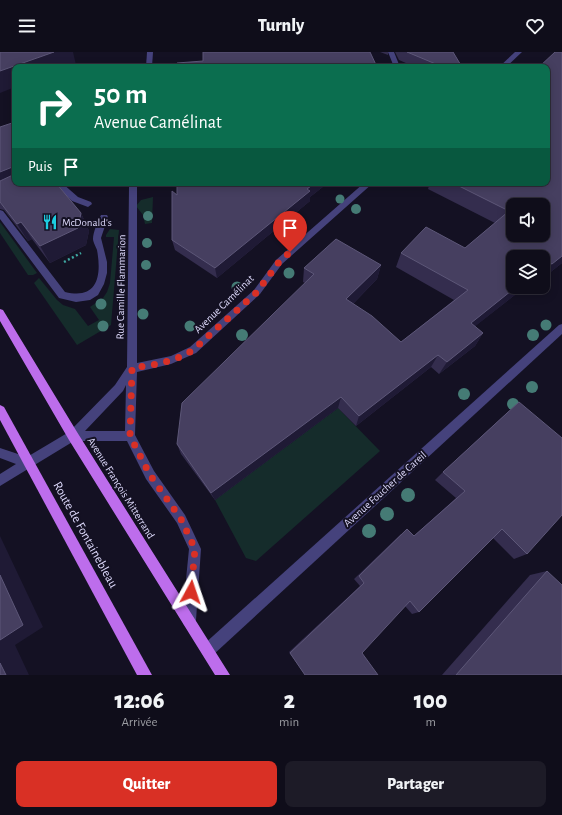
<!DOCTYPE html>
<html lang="fr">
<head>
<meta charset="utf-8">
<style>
  :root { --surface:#0f0d1a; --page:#1d1b27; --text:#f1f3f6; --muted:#9b9ca2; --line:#2f2d39; --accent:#d93025 }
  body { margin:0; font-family:"Alegreya Sans",sans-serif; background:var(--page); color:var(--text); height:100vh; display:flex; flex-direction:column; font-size:15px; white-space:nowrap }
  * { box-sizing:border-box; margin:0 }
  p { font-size:13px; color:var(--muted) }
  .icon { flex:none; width:22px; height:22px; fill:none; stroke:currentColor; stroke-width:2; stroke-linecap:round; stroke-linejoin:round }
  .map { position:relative; height:623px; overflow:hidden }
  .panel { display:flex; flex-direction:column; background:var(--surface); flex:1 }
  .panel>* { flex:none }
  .top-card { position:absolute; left:12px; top:12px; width:538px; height:122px; border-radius:8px; box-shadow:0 2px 10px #0003,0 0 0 1px var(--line); background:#0b6e4f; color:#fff; overflow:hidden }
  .tools { position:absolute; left:506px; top:146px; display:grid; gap:8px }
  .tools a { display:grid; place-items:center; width:44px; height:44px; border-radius:8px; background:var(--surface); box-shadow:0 2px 10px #0003,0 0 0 1px var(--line); font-size:20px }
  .pin { position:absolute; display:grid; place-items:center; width:34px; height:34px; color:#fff; margin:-41px -17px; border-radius:50% 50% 50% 0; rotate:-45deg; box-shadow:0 0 4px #0007 }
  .pin .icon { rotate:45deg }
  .me { position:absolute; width:44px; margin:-22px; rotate:5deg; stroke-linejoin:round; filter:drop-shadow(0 0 3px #0008) }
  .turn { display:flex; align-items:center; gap:14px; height:84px; padding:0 16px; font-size:18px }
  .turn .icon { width:52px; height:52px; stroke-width:2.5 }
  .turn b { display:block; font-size:28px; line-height:34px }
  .then { display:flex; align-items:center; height:38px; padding:0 16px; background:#0003; gap:8px; font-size:15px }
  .eta { display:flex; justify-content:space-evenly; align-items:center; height:68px; text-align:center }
  .eta b { font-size:24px; font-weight:800; line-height:28px }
  .cta { display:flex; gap:8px; margin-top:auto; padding:8px 16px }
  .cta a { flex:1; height:46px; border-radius:8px; background:var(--accent); color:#fff; font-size:16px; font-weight:800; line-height:46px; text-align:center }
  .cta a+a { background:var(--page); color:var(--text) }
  header { display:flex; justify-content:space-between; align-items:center; height:52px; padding:0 16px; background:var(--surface); font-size:18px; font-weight:800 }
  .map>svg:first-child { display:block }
  .green { fill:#152c2b }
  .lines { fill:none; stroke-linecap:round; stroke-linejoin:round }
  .path { stroke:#3ea7a1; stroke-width:2.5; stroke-dasharray:2 2.5; stroke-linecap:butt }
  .service { fill:#45427c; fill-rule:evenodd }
  .minor { fill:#45427c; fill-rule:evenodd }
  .primary { fill:#bd6dec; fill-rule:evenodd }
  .tree { fill:#457b75 }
  .wall { fill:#342d4e }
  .shaded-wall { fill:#1f1a35 }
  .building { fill:#463f60; stroke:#5d5778; fill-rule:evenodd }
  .route { stroke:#d93025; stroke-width:7; stroke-dasharray:0 12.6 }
  .labels { text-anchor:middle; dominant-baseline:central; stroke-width:4; stroke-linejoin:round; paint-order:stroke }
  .poi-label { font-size:11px; fill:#dcd8fa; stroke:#141123; text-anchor:start }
  .street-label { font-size:11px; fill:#dcd8fa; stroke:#141123 }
  .near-street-label { font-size:13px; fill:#dcd8fa; stroke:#141123 }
</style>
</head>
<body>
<header><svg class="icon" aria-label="menu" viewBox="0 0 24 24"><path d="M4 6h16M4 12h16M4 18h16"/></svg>Turnly<svg class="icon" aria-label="heart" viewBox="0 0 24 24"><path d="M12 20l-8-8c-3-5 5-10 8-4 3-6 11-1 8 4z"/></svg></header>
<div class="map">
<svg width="562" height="623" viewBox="0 0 562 623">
  <rect width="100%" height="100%" fill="#141123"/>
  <g class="green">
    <path d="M153 145 152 171 145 172 143 163 136 154 141 148Z"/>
    <path d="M0 170 37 221 33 223H28L0 181Z"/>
    <path d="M110 177 119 178 111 273 77 293 34 231 39 226 57 248 63 253 75 257 88 274 99 268 90 255 103 246 107 240 110 231 114 185H106V183Z"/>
    <path d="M338 356 380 399 256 509 246 506 215 448Z"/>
  </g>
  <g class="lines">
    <path class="path" d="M64 210 81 201"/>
    <g class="service">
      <path d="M53 131H62L78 145 91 150 92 152 88 155 72 149Z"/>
      <path d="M0 158 3 159 65 240C97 248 102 225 97 198 96 195 93 190 93 187 93 180 98 169 101 163H107L108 165 101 186 107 210V221L104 232 98 243 90 248 76 250 59 246 0 167Z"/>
    </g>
    <g class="minor">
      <path d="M147 0H153L152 15H146Z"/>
      <path d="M388 0H394L400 15H394Z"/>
      <path d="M515 0H522L506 15H499Z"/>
      <path d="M131 131H139L137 135V311L171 304 190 295 254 238 276 208 364 131H373L282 212 260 242 196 301 171 312 137 320 135 383 154 419 185 463 201 497 196 568 194 573 189 575 184 573 182 568 189 497 177 471 146 427 127 389H74L0 434V422L16 412 0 406V396L27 405 69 380 115 333 127 315 129 135ZM126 333 125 379H85L123 339Z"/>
      <path d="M562 272V282L213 603 208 605 203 603 201 598 203 593 559 273Z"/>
    </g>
    <g class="primary">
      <path d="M0 257 3 258 77 380 230 623H215L69 388 0 269Z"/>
      <path d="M0 353 4 355 152 623H137L0 368Z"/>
    </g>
  </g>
  <g class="tree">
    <circle cx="340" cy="147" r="4.5"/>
    <circle cx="356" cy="157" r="5"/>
    <circle cx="148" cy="164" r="5"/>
    <circle cx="293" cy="186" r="5"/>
    <circle cx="147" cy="191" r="5"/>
    <circle cx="146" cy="213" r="5"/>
    <circle cx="289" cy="221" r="5.5"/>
    <circle cx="237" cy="235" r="5.5"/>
    <circle cx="101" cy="252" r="5.5"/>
    <circle cx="143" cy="262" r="5.5"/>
    <circle cx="546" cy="273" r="5.5"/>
    <circle cx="103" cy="274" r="5.5"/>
    <circle cx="190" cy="274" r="5.5"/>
    <circle cx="242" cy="283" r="6"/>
    <circle cx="533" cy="283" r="6"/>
    <circle cx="532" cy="335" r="6"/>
    <circle cx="464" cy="342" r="6"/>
    <circle cx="513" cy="352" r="6"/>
    <circle cx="408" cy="443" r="7"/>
    <circle cx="387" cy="462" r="7"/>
    <circle cx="369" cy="479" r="7"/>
  </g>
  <g class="wall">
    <path d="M380 0H388V3Z"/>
    <path d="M395 0H453L462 15H415L399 8Z"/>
    <path d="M0 75 15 131 81 161 89 179 86 193 50 211 32 187 28 189 4 158 0 157Z"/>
    <path d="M430 131H547L562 211 543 226V205L513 235H525L475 274 483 281 475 294 439 322 431 315 356 374 338 356 215 448 181 402 177 392 305 231 303 230 304 216 381 213 377 227 353 252 401 290 454 248 396 215 401 201 465 196 495 171 428 137Z"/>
    <path d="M324 134 310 145V149L217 226 175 198 172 188 177 143Z"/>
    <path d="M519 350 527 502 514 507 493 486 419 560 412 562 405 554 305 623 289 600 360 534 354 527 401 482 414 484 456 446 435 428 443 420Z"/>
    <path d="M547 519 562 623H442L530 523Z"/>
  </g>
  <g class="shaded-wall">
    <path d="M54 0H73L76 13 70 15H15V35L0 41V19Z"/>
    <path d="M15 114V131L0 142V120Z"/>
    <path d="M315 131H324V134L310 145V149L217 226 215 216Z"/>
    <path d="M81 161 89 179 86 193 50 211 40 194Z"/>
    <path d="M21 170 32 187 28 189 17 172Z"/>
    <path d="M562 204V211L543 226 552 212Z"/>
    <path d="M549 210 543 218V214Z"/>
    <path d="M381 213 377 227 344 261 346 247Z"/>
    <path d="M516 235H525L463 284 471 271Z"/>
    <path d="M483 281 475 294 439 322 447 310Z"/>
    <path d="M438 303 431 315 356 374 359 364Z"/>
    <path d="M341 345 338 356 215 448 211 441Z"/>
    <path d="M0 484 43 575 15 593 29 623H6L0 611Z"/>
  </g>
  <g class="building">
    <path d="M0 0H54L0 19Z"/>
    <path d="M203 0H370L377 15H177V11L203 9Z"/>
    <path d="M407 0H453L462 15H443Z"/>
    <path d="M555 0H562V204L552 212 549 210 543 214V205H513V235H516L471 271 483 281 447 310 438 303 359 364 341 345 211 441 177 392 182 351 314 222 304 216 336 187 381 213 346 247 372 264 401 290 468 238 401 201 426 175 465 196 509 159 453 131H547V15H539ZM513 153H543V183H513Z"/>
    <path d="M15 70V114L0 120V75Z"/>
    <path d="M15 122V131H56L81 161 78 176 40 194 21 170 17 172 0 150V129Z"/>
    <path d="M177 131H315L307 137 310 139 215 216 172 188V139L177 143Z"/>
    <path d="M519 350 562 386V463L527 502 502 477 419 560 410 549 362 601 378 623H305L290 601 364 531 359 524 407 477 414 484 465 439 443 420Z"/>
    <path d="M547 519 562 533V623H456Z"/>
    <path d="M0 523 23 573 0 588Z"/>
    <path d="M0 611 6 623H0Z"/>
  </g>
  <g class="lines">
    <path class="route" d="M191 540 195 497 181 467 150 423 130 384 132 316C154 313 174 310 193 298L257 240 279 210 290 200"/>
  </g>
  <defs>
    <g id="restaurant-bare" transform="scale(1.2)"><path d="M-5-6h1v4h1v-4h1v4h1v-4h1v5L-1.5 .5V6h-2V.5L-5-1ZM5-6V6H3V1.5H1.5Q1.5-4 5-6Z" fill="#1dcde1" stroke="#141123" stroke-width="2.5" paint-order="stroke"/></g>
  </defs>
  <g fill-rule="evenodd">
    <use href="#restaurant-bare" x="50" y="170"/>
  </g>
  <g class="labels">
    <g class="poi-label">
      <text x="62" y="170">McDonald's</text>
    </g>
    <g class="street-label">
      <text transform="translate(121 235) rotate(-89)">Rue Camille Flammarion</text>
      <text transform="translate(224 252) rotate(-44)">Avenue Camélinat</text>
      <text transform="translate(121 436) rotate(58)">Avenue François Mitterrand</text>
      <text transform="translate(385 437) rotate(-42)">Avenue Foucher de Careil</text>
    </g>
    <g class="near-street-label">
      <text transform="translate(85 483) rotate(61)">Route de Fontainebleau</text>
    </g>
  </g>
</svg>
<div class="tools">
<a><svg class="icon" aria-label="sound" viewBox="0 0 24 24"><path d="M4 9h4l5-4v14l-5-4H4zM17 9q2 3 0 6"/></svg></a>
<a><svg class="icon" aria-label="layers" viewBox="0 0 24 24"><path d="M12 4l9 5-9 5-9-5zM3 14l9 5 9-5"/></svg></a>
</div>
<div class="pin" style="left:290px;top:200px;background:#d93025"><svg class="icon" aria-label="arrive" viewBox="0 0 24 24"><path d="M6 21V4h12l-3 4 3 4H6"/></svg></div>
<svg class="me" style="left:191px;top:540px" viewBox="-20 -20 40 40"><path d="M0-17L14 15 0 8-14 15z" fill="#d93025" stroke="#fff" stroke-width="4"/></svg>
<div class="top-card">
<div class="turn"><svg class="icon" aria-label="right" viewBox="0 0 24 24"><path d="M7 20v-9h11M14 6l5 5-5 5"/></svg><div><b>50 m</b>Avenue Camélinat</div></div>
<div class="then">Puis<svg class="icon" aria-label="arrive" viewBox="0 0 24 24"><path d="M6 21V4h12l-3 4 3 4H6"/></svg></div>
</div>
</div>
<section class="panel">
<div class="eta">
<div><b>12:06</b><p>Arrivée</p></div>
<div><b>2</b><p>min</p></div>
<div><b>100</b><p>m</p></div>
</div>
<div class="cta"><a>Quitter</a><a>Partager</a></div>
</section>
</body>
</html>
